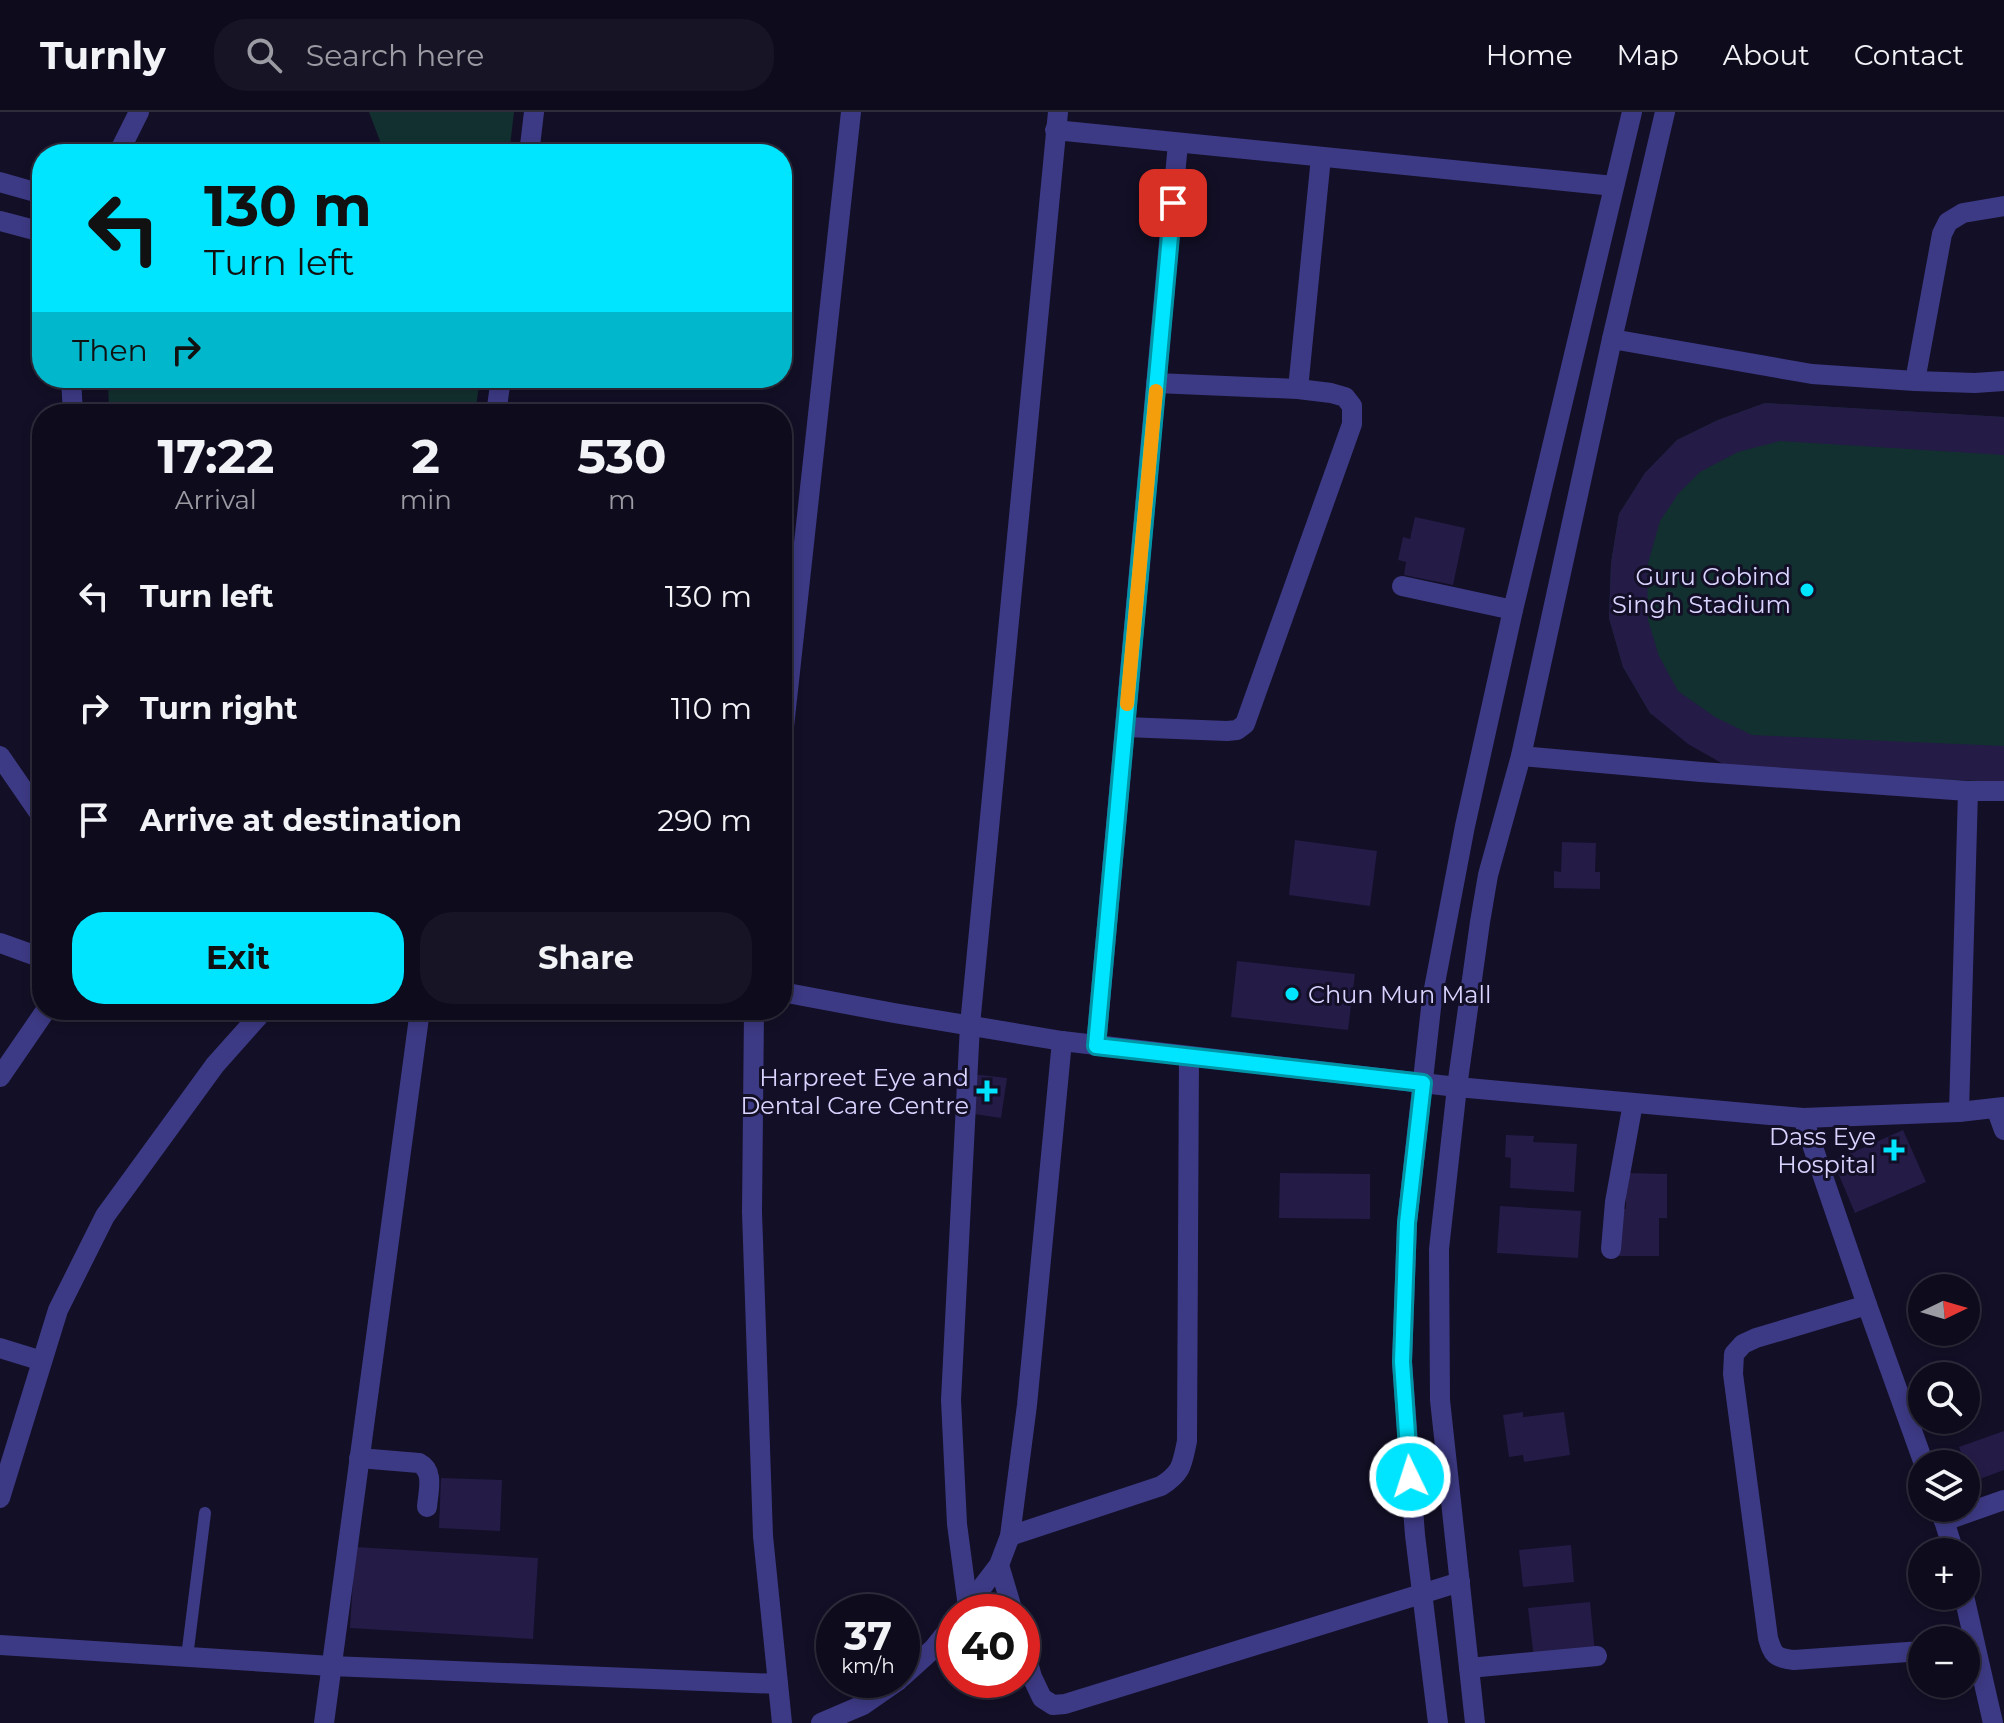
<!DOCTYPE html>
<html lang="en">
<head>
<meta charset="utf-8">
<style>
  :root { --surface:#0e0b1c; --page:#171425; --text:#f1f3f6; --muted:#9b9ba3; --line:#2e2b3b; --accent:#00e5ff }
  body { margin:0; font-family:Montserrat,sans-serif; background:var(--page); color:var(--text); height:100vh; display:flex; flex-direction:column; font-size:30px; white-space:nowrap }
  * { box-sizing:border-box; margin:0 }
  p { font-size:26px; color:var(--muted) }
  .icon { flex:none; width:44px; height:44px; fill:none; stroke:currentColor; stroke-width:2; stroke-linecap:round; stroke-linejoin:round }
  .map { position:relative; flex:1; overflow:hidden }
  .panel { position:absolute; left:32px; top:292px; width:760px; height:616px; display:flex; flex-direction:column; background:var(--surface); border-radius:32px; box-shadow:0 4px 12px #0003,0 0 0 2px var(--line) }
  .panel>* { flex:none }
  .hud { position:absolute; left:32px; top:32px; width:760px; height:244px; border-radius:32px; box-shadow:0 4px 12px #0003,0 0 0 2px var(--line); background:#00e5ff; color:#111; overflow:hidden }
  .needle { width:52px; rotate:85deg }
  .controls { position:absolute; left:1908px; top:1162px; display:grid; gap:16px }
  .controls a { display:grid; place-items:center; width:72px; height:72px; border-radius:50%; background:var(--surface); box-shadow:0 4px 12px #0003,0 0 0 2px var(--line); font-size:40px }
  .speed { position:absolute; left:816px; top:1482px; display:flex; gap:16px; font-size:40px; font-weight:700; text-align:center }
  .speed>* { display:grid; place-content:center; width:104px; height:104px; border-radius:50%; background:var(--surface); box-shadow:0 4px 12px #0003,0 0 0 2px var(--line); line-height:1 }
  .speed small { font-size:20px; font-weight:400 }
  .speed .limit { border:12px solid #d22; background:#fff; color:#111 }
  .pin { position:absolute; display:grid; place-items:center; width:68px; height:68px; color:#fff; margin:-34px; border-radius:16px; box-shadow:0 4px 12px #0006 }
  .me { position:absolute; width:88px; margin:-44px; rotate:356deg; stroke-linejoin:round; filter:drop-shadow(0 0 6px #0008) }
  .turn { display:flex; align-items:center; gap:28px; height:168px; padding:0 40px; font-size:36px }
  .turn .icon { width:104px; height:104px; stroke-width:2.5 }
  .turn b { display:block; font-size:56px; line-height:68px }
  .then { display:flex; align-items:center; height:76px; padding:0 40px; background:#0003; gap:16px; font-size:30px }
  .eta { display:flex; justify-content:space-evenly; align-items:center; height:136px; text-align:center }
  .eta b { font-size:48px; font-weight:700; line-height:56px }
  .cta { display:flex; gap:16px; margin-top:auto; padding:16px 40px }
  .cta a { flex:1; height:92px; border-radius:32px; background:var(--accent); color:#111; font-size:32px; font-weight:700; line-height:92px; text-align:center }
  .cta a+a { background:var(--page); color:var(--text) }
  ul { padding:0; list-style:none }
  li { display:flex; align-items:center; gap:24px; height:112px; padding:0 40px }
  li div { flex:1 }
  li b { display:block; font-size:30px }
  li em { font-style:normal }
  header { display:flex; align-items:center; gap:48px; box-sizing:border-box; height:112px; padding:0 40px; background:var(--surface); border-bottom:2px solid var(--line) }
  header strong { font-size:38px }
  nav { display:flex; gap:44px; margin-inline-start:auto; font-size:28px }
  .search { width:560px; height:72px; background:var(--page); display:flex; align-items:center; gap:20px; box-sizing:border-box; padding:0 28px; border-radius:32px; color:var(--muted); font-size:30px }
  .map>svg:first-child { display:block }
  .green { fill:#12302f }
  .building { fill:#241b47 }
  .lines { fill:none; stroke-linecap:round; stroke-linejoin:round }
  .service { stroke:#3d3a85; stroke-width:12 }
  .minor { stroke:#3d3a85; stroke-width:20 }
  .tertiary { stroke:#3d3a85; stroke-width:20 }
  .route-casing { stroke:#0095a6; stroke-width:20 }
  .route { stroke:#00e5ff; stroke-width:14 }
  .slow { stroke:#f59e0b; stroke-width:14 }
  .poi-dot { fill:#00e5ff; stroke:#130f26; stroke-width:3 }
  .labels { text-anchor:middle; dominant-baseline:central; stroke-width:6; stroke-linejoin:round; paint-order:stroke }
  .poi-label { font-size:24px; fill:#d9d4ff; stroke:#130f26; text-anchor:end }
</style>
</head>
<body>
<header>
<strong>Turnly</strong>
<div class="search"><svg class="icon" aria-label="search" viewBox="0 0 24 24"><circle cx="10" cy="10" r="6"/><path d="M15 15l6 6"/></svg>Search here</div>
<nav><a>Home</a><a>Map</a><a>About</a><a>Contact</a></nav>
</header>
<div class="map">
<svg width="2004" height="1611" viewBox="0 0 2004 1611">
  <rect width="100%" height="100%" fill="#130f26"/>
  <g class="green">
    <path d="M369 0H514L509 42H385Z"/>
    <path d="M108 266H333L339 268 340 266H480L475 302H109Z"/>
    <path d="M1765 291 2004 305V670L1732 657 1650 601 1623 555 1609 506 1611 451 1619 402 1645 361 1677 328 1718 308Z"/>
  </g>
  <g class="building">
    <path d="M1765 291 2004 305V343L1780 329 1738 340 1700 360 1678 382 1660 409 1647 455 1648 508 1659 544 1678 579 1715 605 1752 623 2004 634V670L1732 657 1688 632 1650 601 1623 555 1609 506 1611 451 1619 402 1645 361 1677 328 1718 308Z"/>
    <path d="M1415 405 1465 416 1453 473 1404 463 1406 450 1398 448 1403 425 1410 427Z"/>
    <path d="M1295 728 1377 739 1370 794 1289 783Z"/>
    <path d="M1562 730 1596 731 1595 760H1600V777L1554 776V759L1561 760Z"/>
    <path d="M1237 849 1355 862 1348 918 1231 905Z"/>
    <path d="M971 962 1007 966 1001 1006 967 1001Z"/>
    <path d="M1903 1018 1926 1070 1855 1101 1833 1049Z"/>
    <path d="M1506 1023 1534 1024 1533 1030 1577 1032 1574 1080 1510 1076 1511 1046 1505 1045Z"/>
    <path d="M1280 1061 1370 1062V1107L1279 1106Z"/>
    <path d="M1626 1061 1667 1062V1106H1659V1144H1616V1097H1626Z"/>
    <path d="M1500 1094 1581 1099 1578 1146 1497 1141Z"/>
    <path d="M1523 1300V1305L1564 1300 1570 1343 1524 1350 1523 1343 1509 1345 1503 1303Z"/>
    <path d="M2004 1319V1358L1972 1370 1959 1335Z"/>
    <path d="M441 1366 502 1368 500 1419 439 1416Z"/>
    <path d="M1571 1433 1574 1470 1523 1475 1519 1438Z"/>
    <path d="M355 1435 538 1446 533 1527 350 1516Z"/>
    <path d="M1590 1490 1595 1541 1534 1547 1528 1496Z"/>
  </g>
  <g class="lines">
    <path class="service" d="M187 1545 205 1401"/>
    <g class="minor">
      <path d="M1055 18 1614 74"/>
      <path d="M529 42 534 0"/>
      <path d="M1612 227 1812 262 1915 269 1975 271 2004 269"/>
      <path d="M1915 269 1942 122 1948 110 1963 101 2004 94"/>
      <path d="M1298 277 1321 45"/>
      <path d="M496 302 501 266"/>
      <path d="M1402 474 1513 498"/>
      <path d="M1125 615 1227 619 1237 618 1245 612 1352 312V294L1345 285 1331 281 1298 277 1156 271"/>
      <path d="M0 644 42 705"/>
      <path d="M1521 644 1701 660 1968 679H2004"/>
      <path d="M0 831 42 846"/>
      <path d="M1096 934 1178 31"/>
      <path d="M0 965 46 898"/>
      <path d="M1996 996 2004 1018"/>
      <path d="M1959 1000 1968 679"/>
      <path d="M1803 1006 1867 1193 1924 1352"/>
      <path d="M1611 1137 1615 1090 1633 991"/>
      <path d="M1867 1193 1756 1226 1743 1232 1734 1242 1733 1262 1768 1526C1773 1543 1775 1546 1794 1548L1922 1539"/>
      <path d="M0 1236 42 1249"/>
      <path d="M359 1346 419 1351C435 1359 428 1380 427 1395"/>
      <path d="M0 1386 58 1198 105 1104 215 953 264 898"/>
      <path d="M1940 1396 1954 1440"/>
      <path d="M1944 1409 2004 1388"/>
      <path d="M1010 1424 1161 1374C1182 1361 1182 1353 1187 1329L1189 944"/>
      <path d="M999 1453 1013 1500"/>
      <path d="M1964 1484 1993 1611"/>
      <path d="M968 1495 957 1412 951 1288 970 913 1058 0"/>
      <path d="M963 1500 999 1453 1010 1424 1027 1293 1062 929"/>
      <path d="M1022 1530 1032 1565 1042 1586 1053 1593 1065 1592 1460 1470"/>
      <path d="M0 1533 331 1554 778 1572"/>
      <path d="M1469 1556 1597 1544"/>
      <path d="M902 1565 933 1537 954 1511"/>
      <path d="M324 1611 420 898"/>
      <path d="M821 1611 863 1593 899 1568"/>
    </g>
    <g class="tertiary">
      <path d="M118 42 139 0"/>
      <path d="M0 70 42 82"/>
      <path d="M0 109 42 120"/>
      <path d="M71 266 73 302"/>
      <path d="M782 633 851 0"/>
      <path d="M782 880 894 901 1062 929 1457 975 1803 1006 1959 1000 2004 995"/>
      <path d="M754 898 752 1100 763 1424 782 1611"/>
      <path d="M1438 1611 1415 1423 1402 1250 1407 1111 1432 887 1465 714 1513 498 1632 0"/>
      <path d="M1475 1611 1440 1288 1439 1137 1457 975 1480 810 1488 763 1521 644 1612 227 1665 0"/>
    </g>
  </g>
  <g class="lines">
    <g class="route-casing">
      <path id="route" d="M1173 91 1096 934 1423 971 1407 1111 1402 1250 1410 1365"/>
    </g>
    <use href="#route" class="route"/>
    <path class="slow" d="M1127 592 1156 279"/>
  </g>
  <g class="poi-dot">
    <circle cx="1807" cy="478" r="8"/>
    <circle cx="1292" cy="882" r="8"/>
    <path d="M983 967h8v8h8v8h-8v8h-8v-8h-8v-8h8z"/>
    <path d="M1890 1026h8v8h8v8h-8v8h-8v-8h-8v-8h8z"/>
  </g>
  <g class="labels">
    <g class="poi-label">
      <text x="1791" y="464">Guru Gobind<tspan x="1791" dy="28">Singh Stadium</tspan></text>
      <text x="1308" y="882" text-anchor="start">Chun Mun Mall</text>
      <text x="969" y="965">Harpreet Eye and<tspan x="969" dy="28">Dental Care Centre</tspan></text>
      <text x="1876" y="1024">Dass Eye<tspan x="1876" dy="28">Hospital</tspan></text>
    </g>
  </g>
</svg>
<div class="controls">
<a><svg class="needle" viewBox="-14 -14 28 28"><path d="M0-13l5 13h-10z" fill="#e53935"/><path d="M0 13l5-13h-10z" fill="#9b9ba3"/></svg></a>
<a><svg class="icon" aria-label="search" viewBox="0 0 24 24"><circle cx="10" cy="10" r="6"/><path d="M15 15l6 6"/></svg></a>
<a><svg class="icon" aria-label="layers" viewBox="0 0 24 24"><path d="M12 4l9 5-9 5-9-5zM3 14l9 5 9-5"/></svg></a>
<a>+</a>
<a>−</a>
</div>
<div class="speed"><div>37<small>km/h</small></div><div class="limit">40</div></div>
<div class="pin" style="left:1173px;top:91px;background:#d93025"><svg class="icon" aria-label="arrive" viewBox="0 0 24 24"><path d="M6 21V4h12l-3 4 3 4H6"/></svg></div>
<svg class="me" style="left:1410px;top:1365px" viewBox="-20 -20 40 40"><circle r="17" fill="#00e5ff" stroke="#fff" stroke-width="3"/><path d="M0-11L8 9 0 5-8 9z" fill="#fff"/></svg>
<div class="hud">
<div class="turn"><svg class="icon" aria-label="left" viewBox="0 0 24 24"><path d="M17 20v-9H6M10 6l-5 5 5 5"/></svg><div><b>130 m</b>Turn left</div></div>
<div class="then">Then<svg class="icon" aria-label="right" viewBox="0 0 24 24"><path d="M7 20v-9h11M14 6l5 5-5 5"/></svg></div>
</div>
<section class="panel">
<div class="eta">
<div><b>17:22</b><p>Arrival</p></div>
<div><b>2</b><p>min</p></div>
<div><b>530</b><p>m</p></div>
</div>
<ul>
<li><svg class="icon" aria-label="left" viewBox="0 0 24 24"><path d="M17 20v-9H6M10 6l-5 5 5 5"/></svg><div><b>Turn left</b></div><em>130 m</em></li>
<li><svg class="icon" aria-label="right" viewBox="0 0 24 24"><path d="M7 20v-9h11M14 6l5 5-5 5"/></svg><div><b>Turn right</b></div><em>110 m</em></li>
<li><svg class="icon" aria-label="arrive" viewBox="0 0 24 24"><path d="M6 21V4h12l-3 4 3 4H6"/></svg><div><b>Arrive at destination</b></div><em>290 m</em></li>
</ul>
<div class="cta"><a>Exit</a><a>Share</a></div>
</section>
</div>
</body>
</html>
